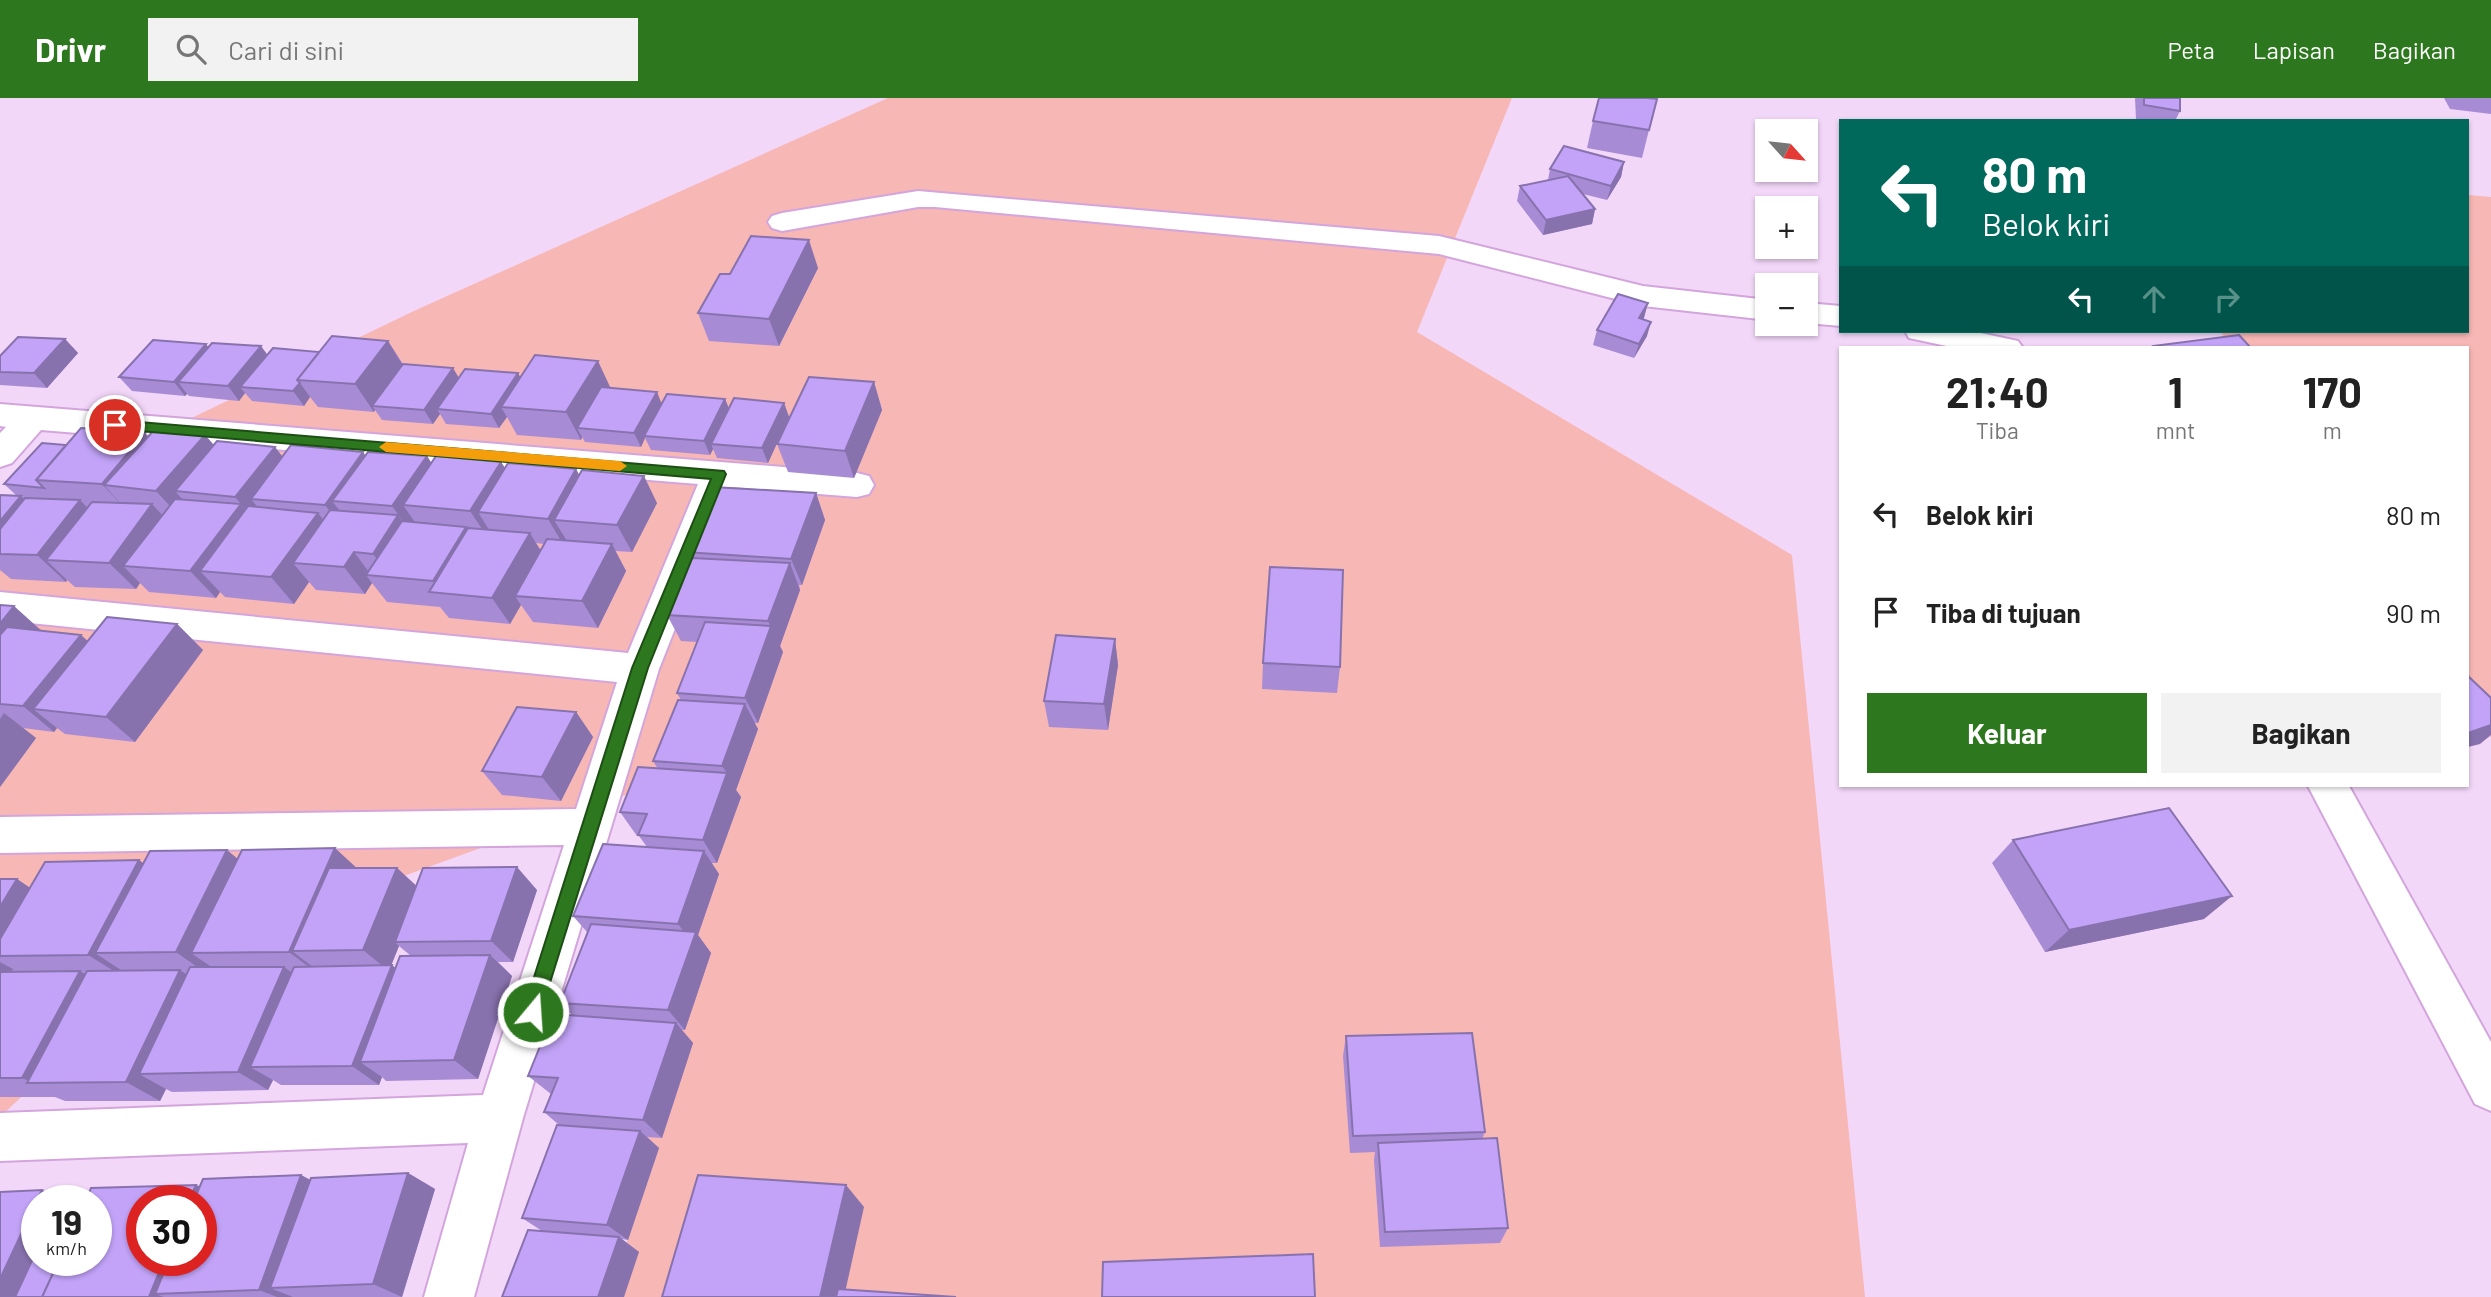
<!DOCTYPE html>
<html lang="id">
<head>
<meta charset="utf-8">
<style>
  :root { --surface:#fff; --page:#f2f2f2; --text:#222; --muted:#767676; --accent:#2d781e }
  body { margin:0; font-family:Barlow,sans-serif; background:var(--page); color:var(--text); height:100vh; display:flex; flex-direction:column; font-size:26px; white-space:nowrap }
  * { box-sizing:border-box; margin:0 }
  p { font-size:23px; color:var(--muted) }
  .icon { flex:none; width:38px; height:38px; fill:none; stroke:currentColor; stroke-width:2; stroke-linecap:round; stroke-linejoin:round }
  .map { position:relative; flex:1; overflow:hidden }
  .side { position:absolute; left:1839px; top:248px; width:630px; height:441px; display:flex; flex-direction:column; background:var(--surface); border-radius:0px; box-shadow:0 2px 5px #0004 }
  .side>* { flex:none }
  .top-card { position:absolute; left:1839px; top:21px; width:630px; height:214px; border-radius:0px; box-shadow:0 2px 5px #0004; background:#00695c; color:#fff; overflow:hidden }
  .needle { width:46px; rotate:117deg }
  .controls { position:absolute; left:1755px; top:21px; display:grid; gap:14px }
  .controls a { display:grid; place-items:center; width:63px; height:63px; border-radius:0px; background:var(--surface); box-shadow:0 2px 5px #0004; font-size:35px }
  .speed { position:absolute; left:21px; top:1087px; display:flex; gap:14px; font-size:35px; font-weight:700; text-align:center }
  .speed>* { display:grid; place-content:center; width:91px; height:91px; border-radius:50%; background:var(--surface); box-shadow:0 2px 5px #0004; line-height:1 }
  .speed small { font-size:18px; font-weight:400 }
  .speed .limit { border:10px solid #d22; background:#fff; color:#111 }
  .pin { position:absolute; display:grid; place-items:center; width:60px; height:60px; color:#fff; margin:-30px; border:4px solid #fff; border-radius:50%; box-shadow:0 2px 7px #0007 }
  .me { position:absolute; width:77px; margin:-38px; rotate:18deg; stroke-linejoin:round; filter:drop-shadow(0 0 5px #0008) }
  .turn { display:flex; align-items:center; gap:24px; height:147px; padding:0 28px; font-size:32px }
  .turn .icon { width:91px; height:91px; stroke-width:2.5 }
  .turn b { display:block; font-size:49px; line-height:60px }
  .lanes { display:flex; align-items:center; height:66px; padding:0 28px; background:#0003; justify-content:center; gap:35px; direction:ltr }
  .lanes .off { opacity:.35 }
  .eta { display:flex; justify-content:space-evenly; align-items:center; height:119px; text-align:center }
  .eta b { font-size:42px; font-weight:700; line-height:49px }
  .primary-button { display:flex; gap:14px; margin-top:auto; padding:14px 28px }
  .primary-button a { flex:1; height:80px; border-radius:0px; background:var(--accent); color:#fff; font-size:28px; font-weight:700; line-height:80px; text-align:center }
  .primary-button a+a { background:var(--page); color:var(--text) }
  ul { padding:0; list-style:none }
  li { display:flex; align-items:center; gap:21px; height:98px; padding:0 28px }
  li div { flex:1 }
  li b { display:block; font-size:26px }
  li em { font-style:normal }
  header { display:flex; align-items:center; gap:42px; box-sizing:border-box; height:98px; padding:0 35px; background:var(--accent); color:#fff }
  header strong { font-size:33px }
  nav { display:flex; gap:38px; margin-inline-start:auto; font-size:24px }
  .search { width:490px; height:63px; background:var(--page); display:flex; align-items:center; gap:18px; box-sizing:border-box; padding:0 24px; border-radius:0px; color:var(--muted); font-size:26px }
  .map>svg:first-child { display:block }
  .green { fill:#f7b7b5 }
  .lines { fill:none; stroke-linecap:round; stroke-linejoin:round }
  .minor-casing { stroke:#d3a5dc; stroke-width:4 }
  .minor { fill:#fff; fill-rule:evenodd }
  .wall { fill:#a78cd5; fill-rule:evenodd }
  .shaded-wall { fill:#8872ae }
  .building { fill:#c2a3f8; stroke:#8872ae; stroke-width:2 }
  .route { fill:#2d781e; stroke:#1d4e14; stroke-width:2 }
  .slow { fill:#f59e0b }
</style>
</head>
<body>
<header>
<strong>Drivr</strong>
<div class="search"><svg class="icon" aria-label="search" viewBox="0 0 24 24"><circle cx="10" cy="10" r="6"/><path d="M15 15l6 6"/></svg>Cari di sini</div>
<nav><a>Peta</a><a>Lapisan</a><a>Bagikan</a></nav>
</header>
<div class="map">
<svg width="2491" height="1199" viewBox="0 0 2491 1199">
  <rect width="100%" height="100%" fill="#f3d7f9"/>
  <g class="green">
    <path d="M888 0H1512L1417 234 1792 457 1865 1199H620L686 675 163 866 0 1019V431L75 376 416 212Z"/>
    <path d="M2468 97 2491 99V640L2468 604V250H2232L2220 233H2468Z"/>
  </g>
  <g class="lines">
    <g class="minor-casing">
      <g id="minor">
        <path d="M918 93 1439 138 1643 188 1768 202V222L1643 208 1439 156 935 109H918L782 133 772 130 768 124 772 118 782 115Z"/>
        <path d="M1806 205 1841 208V228L1806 225Z"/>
        <path d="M1905 233H1971L2018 243 2023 250H1956L1909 240Z"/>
        <path d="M0 306 857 375 869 378 874 387 869 396 857 399 731 389 659 571 523 1020 474 1199H424L468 1045 0 1063V1015L483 997 564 747 0 755V719L576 711 617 584 0 522V494L628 555 698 386 41 332 12 365 0 369V335L6 329 0 328Z"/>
        <path d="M2308 688H2349L2491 944V1013L2475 1006Z"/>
      </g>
    </g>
    <use href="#minor" class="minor"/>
  </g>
  <g class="wall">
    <path d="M2135 0H2180V13L2175 23H2145L2136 21Z"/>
    <path d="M2444 0H2491V16L2450 11Z"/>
    <path d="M1593 23 1649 32 1642 60 1587 50Z"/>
    <path d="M1624 64 1621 79 1607 102 1583 96 1595 111 1592 126 1543 137 1517 103 1520 88 1548 82 1550 71Z"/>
    <path d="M818 170 779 248 709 243 698 215 730 176Z"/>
    <path d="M1643 221 1647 238 1634 260 1593 247 1597 232Z"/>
    <path d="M65 241 78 255 47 290 0 287V258Z"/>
    <path d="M388 243 403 266 459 280 518 275 520 280 611 290 662 305 725 301 729 310 784 305 789 319 768 365 717 360 713 351 710 357 651 352 645 340 641 349 585 344 582 339 581 342 517 337 507 319 499 330 446 326 440 316 433 326 382 322 375 312 374 314 318 309 310 299 304 308 252 303 245 295 239 303 189 298 187 296 185 298 132 293 119 279 208 249 267 257 319 254Z"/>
    <path d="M874 284 882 312 854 380 788 374 777 346Z"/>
    <path d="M145 335 148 338 205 337 214 347 283 359 365 357 427 358 431 365 501 364 505 370 580 377 657 405 632 454 615 453 626 473 598 530 533 524 521 507 510 526 449 520 440 509 387 504 372 485 365 496 316 492 309 484 294 506 225 499 220 494 216 500 149 494 140 485 136 491 75 489 67 482 66 484 11 481 0 472V397H16L4 386 66 347ZM536 445 544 446 541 452Z"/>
    <path d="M816 395 825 422 802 487H799L800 492 780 548 783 554 758 625H754L758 631 736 692 741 699 717 765H711L719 776 698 837 711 855 685 932H682L693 945 662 1040 647 1039 659 1050 628 1142 622 1141 639 1154 542 1133 522 1120 559 1027 544 1014 551 996 528 978 573 918 560 905 587 834 573 818 647 749 639 738H637L620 714 658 671 653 663 681 602 677 595 697 544 681 543 667 517 690 464 685 454Z"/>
    <path d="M0 507 41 532 88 543 177 526 203 552 135 644 65 636 57 630 54 634 23 630 36 640 0 689Z"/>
    <path d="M1115 541 1118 567 1108 632 1049 629 1044 603Z"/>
    <path d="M1263 565 1340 569 1337 595 1262 591Z"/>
    <path d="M576 614 593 639 561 703 502 697 482 673Z"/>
    <path d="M2013 742 2204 821 2045 854 1992 765Z"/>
    <path d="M238 761 356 770H397L416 788 537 792 513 864H498L512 878 478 981 386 983 382 979 379 987H281L273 982 268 992 172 994 166 991 160 1003H65L55 999H0V781H17L30 790 139 762 143 766ZM399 848 411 858 396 871 391 867Z"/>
    <path d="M1346 938 1485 1034 1482 1041 1508 1130 1500 1145 1380 1149 1374 1062 1375 1054 1350 1055 1343 958Z"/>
    <path d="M408 1075 435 1091 402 1199H0L42 1092 61 1100 88 1099 196 1087 200 1088 301 1077 310 1082Z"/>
  </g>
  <g class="shaded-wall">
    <path d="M1624 64 1621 79 1607 102 1611 88Z"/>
    <path d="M1595 111 1592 126 1543 137 1546 122Z"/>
    <path d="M809 142 818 170 779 248 769 221Z"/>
    <path d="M1648 205 1644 220 1635 235 1639 220Z"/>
    <path d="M1651 224 1647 238 1634 260 1639 246Z"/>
    <path d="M65 241 78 255 47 290 34 275Z"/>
    <path d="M388 243 405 271 372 308 375 312 374 314 355 286Z"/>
    <path d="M206 246 217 261 178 284 187 296 185 298 174 284Z"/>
    <path d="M261 248 272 263 240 289 245 295 239 303 228 288Z"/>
    <path d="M598 263 611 291 577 330 582 339 581 342 566 314Z"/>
    <path d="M453 270 462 285 437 311 440 316 433 326 424 312Z"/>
    <path d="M518 275 526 290 501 309 507 319 499 330 491 316Z"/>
    <path d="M874 284 882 312 854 380 845 353Z"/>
    <path d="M300 285 310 299 304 308 293 293Z"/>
    <path d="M657 294 663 309 644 338 645 340 641 349 634 335Z"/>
    <path d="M725 301 731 316 711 346 713 351 710 357 704 343Z"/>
    <path d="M784 305 789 319 768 365 762 350Z"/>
    <path d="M145 335 169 363 104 387 128 414 102 386Z"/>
    <path d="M205 337 228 364 175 393 190 410 181 420 156 393Z"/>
    <path d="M275 349 297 377 251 401 265 418 259 427 235 399Z"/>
    <path d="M363 354 382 381 332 403 351 427 346 434 325 407Z"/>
    <path d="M427 358 445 386 403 407 417 427 412 436 392 408Z"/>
    <path d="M501 364 518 391 478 414 491 435 488 440 470 413Z"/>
    <path d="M576 371 591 398 554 422 567 443 564 448 548 421Z"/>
    <path d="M644 378 657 405 632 454 617 427Z"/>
    <path d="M816 395 825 422 802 487 791 461Z"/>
    <path d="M21 398 49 425 0 456V423Z"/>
    <path d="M80 402 107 430 46 462 67 482 66 484 37 457Z"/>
    <path d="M152 406 177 433 123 468 140 485 136 491 109 465Z"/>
    <path d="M241 406 264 434 200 473 220 494 216 500 190 473Z"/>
    <path d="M318 415 339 442 293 465 309 484 294 506 271 479Z"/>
    <path d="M398 417 418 444 391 479 373 456Z"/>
    <path d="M466 429 484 456 441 495 433 483Z"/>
    <path d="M530 435 546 462 515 498 521 507 510 526 492 500Z"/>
    <path d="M612 446 626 473 598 530 582 503Z"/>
    <path d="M354 454 372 478 366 477 372 485 365 496 344 469Z"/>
    <path d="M790 465 800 492 780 548 783 554 758 625 745 600 771 529 768 523Z"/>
    <path d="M14 508 44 535 0 591V526Z"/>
    <path d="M177 526 203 552 135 644 106 619Z"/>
    <path d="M81 537 110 563 33 611 57 630 54 634 23 608Z"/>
    <path d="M1115 541 1118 567 1108 632 1104 606Z"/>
    <path d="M745 606 758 631 736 692 741 699 717 765 703 742 727 675 722 668Z"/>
    <path d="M576 614 593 639 561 703 542 679Z"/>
    <path d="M4 615 36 640 0 689V621Z"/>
    <path d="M2491 627V637L2480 646 2468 649V635Z"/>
    <path d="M335 750 360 773 292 853 318 873 317 875 289 854Z"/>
    <path d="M227 752 255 775 191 855 210 868 207 876 176 854Z"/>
    <path d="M704 753 719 776 698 837 711 855 685 932 668 912 692 844 678 826Z"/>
    <path d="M139 762 170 785 95 855 124 874 122 878 88 857Z"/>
    <path d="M517 769 537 792 513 864 491 843Z"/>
    <path d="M397 770 421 792 395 844 399 848 389 873 363 852Z"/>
    <path d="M17 781 51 804 0 858V809Z"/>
    <path d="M2232 798 2204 821 2045 854 2069 832Z"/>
    <path d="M490 857 512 878 478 981 454 962Z"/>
    <path d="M0 864 13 871 6 882 0 879Z"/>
    <path d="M392 867 417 888 360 964 382 979 379 987 352 968Z"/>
    <path d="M284 869 312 889 250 969 273 982 268 992 238 974Z"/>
    <path d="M180 872 211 893 139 976 166 991 160 1003 126 984Z"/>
    <path d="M80 873 113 894 33 985 22 980Z"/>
    <path d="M676 925 693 945 662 1040 643 1022Z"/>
    <path d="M640 1033 659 1050 628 1142 607 1127Z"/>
    <path d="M408 1075 435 1091 402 1199 373 1186Z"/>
    <path d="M301 1077 331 1093 270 1190 293 1199H277L259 1192Z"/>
    <path d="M196 1087 229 1103 193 1194 155 1196 164 1199H149L164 1162H201V1102H189Z"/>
    <path d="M846 1087 864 1109 844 1199H820Z"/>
    <path d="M42 1092 68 1102H37Z"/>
    <path d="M37 1103V1162L39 1199H0V1181Z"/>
    <path d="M619 1139 639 1154 624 1199H598Z"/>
  </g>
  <g class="building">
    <path d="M1599 0H1648L1657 1 1649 32 1593 23Z"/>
    <path d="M2144 0H2180V13L2144 7Z"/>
    <path d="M1564 48 1624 64 1611 88 1550 71Z"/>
    <path d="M1568 78 1595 111 1546 122 1520 88Z"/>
    <path d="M751 138 809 142 769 221 698 215 720 176H730Z"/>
    <path d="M1618 196 1648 205 1639 220 1651 224 1639 246 1597 232Z"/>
    <path d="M2239 237 2251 250H2154L2153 248Z"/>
    <path d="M332 238 388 243 355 286 297 282Z"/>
    <path d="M18 239 65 241 34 275 0 274V258Z"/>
    <path d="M153 242 206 246 174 284 119 279Z"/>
    <path d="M212 245 261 248 228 288 178 284Z"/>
    <path d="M273 250 319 254 297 282 300 285 293 293 240 289Z"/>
    <path d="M535 257 598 263 566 314 501 309Z"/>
    <path d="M403 266 453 270 424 312 372 308Z"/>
    <path d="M465 271 518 275 491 316 437 311Z"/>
    <path d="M809 279 874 284 845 353 777 346Z"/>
    <path d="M601 289 657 294 634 335 577 330Z"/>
    <path d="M667 296 725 301 704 343 644 338Z"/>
    <path d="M734 300 784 305 762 350 711 346Z"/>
    <path d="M81 330 145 335 102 386 36 382Z"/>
    <path d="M155 331 205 337 156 393 104 387Z"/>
    <path d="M217 343 275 349 235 399 175 393Z"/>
    <path d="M42 345 66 347 36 382 44 390 4 386Z"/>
    <path d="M291 347 363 354 325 407 251 401Z"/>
    <path d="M368 354 427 358 392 408 332 403Z"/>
    <path d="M436 358 501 364 470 413 403 407Z"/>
    <path d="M508 365 576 371 548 421 478 414Z"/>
    <path d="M582 372 644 378 617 427 554 422Z"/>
    <path d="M713 389 816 395 791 461 685 454Z"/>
    <path d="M0 397 21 398 0 423Z"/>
    <path d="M25 400 80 402 37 457 0 456V431Z"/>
    <path d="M175 401 241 406 190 473 123 468Z"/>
    <path d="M92 404 152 406 109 465 46 462Z"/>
    <path d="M248 408 318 415 271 479 200 473Z"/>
    <path d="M330 412 398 417 373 456 354 454 344 469 293 465Z"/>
    <path d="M402 423 466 429 433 483 366 477Z"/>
    <path d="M468 430 530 435 492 500 429 494Z"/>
    <path d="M547 441 612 446 582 503 515 498Z"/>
    <path d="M692 460 790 465 768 523 667 517Z"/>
    <path d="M1270 469 1343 472 1340 569 1263 565Z"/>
    <path d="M0 507 14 508 0 526Z"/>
    <path d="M107 519 177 526 106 619 33 611Z"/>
    <path d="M705 524 771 528 745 600 677 595Z"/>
    <path d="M7 529 81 537 23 608 0 606V537Z"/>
    <path d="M1056 537 1115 541 1104 606 1044 603Z"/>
    <path d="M2468 578 2491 600V627L2468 635Z"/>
    <path d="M678 602 745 606 722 668 653 663Z"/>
    <path d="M517 609 576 614 542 679 482 673Z"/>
    <path d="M638 669 727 675 703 742 638 737 647 716 620 714Z"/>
    <path d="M2169 710 2232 798 2069 832 2013 742Z"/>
    <path d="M603 746 704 753 678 826 573 818Z"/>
    <path d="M335 750 289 854 191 855 242 752Z"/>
    <path d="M227 752 176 854 95 855 150 753Z"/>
    <path d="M139 762 88 857 0 858V841L45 764Z"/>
    <path d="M517 769 491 843 395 844 423 770Z"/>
    <path d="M329 770H397L363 852 292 853Z"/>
    <path d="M0 781H17L0 809Z"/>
    <path d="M591 826 696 834 668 912 560 905Z"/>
    <path d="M490 857 454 962 360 964 400 858Z"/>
    <path d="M392 867 352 968 250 969 294 869Z"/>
    <path d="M190 869H284L238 974 139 976Z"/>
    <path d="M180 872 126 984 27 985 87 873Z"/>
    <path d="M80 873 22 980H0V874Z"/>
    <path d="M553 916 676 925 643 1022 544 1014 558 980 528 978Z"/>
    <path d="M1472 935 1485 1034 1353 1038 1346 938Z"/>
    <path d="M557 1027 640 1033 607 1127 522 1120Z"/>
    <path d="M1497 1040 1508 1130 1385 1134 1378 1045Z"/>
    <path d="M408 1075 373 1186 270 1190 311 1080Z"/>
    <path d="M301 1077 259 1192 155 1196 169 1162H201V1102H194L203 1081Z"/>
    <path d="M698 1077 846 1087 820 1199H662Z"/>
    <path d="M196 1087 189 1102H142V1162H164L149 1199H42L59 1162H96V1102H86L91 1090Z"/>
    <path d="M42 1092 37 1102 0 1181V1094Z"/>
    <path d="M88 1099 86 1102H59L61 1100Z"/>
    <path d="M528 1132 619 1139 598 1199H502Z"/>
    <path d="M37 1152V1162H59L42 1199H15Z"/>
    <path d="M1313 1156 1315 1199H1102L1103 1164Z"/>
    <path d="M838 1191 956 1199H836Z"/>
  </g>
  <path class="route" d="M115 322 724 373 726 376 648 570 539 920 533 923 526 920 523 914 632 570 711 381 115 331 108 327Z"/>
  <path class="slow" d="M386 344 620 363 627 368 620 373 386 354 379 349Z"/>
</svg>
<div class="controls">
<a><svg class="needle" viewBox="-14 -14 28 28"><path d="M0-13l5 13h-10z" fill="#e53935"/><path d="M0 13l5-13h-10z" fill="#767676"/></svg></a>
<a>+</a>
<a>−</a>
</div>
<div class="speed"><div>19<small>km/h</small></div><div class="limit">30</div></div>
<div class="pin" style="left:115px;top:327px;background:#d93025"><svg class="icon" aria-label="arrive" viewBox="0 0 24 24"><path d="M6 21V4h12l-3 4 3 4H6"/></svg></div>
<svg class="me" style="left:533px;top:914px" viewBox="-20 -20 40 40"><circle r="17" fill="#2d781e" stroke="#fff" stroke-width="3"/><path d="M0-11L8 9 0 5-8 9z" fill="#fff"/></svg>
<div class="top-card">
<div class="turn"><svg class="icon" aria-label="left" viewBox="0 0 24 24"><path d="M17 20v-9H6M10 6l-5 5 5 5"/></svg><div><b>80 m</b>Belok kiri</div></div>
<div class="lanes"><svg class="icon" aria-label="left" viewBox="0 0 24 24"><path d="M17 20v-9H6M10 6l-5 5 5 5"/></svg><svg class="icon off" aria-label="ahead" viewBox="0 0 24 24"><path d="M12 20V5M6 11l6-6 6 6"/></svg><svg class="icon off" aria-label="right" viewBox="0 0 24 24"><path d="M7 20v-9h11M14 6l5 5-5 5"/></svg></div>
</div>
<section class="side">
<div class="eta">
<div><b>21:40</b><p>Tiba</p></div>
<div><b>1</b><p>mnt</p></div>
<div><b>170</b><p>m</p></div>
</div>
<ul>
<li><svg class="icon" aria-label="left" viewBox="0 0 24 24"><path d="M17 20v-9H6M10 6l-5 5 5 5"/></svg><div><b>Belok kiri</b></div><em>80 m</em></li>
<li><svg class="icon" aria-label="arrive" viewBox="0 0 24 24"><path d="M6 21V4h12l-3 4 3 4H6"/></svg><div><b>Tiba di tujuan</b></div><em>90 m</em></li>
</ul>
<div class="primary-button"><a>Keluar</a><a>Bagikan</a></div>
</section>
</div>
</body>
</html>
